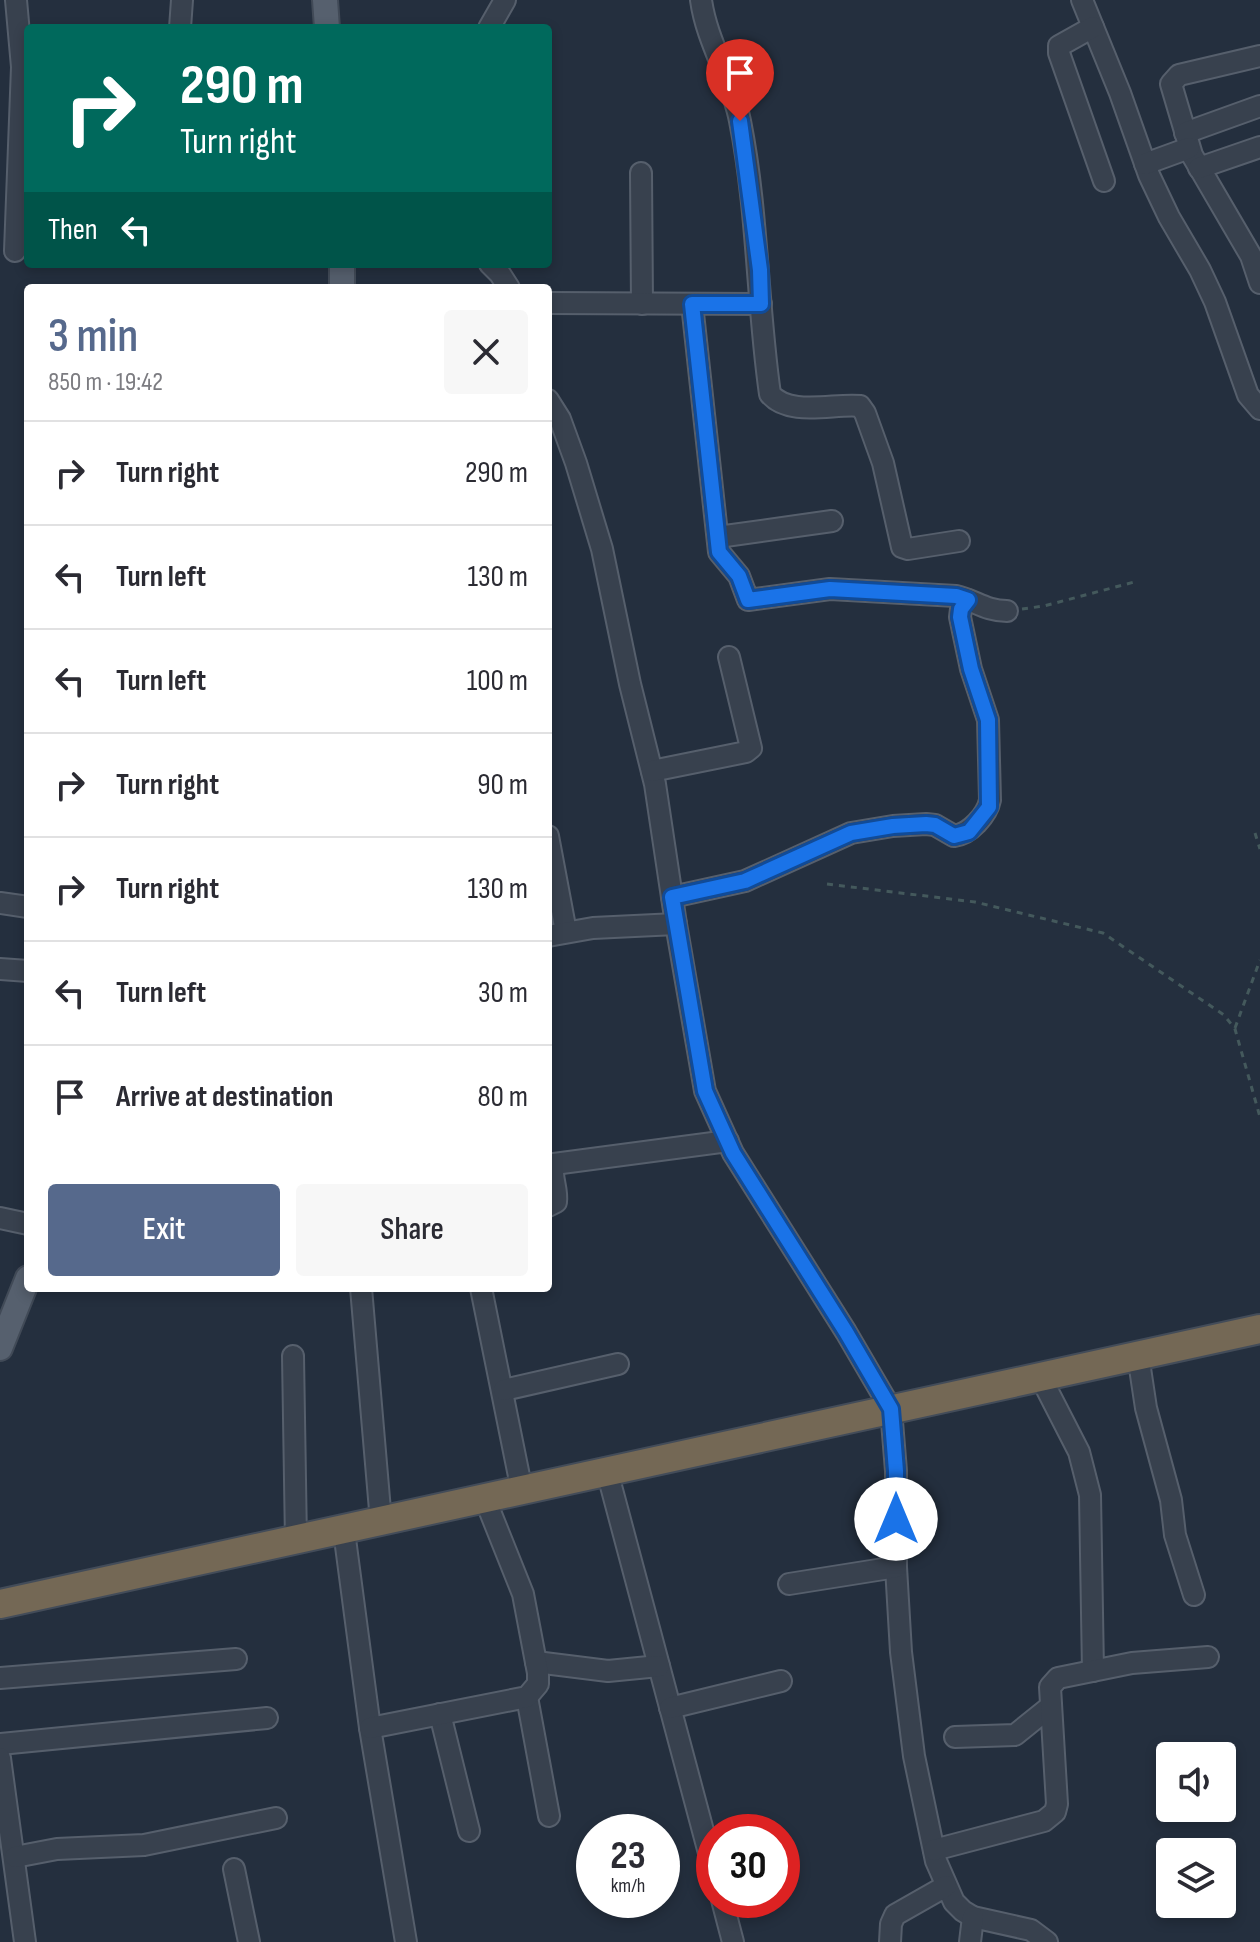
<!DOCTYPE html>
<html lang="en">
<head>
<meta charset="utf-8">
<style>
  :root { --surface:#fff; --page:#f7f7f7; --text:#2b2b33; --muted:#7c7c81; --line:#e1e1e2; --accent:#56698c }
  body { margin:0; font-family:"Sofia Sans Condensed",sans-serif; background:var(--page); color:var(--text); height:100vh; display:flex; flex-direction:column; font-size:30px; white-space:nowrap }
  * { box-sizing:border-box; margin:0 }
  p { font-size:26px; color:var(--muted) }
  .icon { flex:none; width:44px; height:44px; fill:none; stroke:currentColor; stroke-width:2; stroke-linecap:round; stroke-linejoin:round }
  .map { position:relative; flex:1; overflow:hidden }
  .sheet { position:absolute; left:24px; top:284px; width:528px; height:1008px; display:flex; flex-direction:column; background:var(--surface); border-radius:8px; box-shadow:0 4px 12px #0003 }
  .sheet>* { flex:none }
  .hud { position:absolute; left:24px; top:24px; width:528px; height:244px; border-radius:8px; box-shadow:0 4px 12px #0003; background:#00695c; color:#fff; overflow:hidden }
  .buttons { position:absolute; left:1156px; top:1742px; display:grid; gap:16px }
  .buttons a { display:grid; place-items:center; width:80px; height:80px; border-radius:8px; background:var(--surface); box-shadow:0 4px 12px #0003; font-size:40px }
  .speed { position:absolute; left:576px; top:1814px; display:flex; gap:16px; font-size:40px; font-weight:700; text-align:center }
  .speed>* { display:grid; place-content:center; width:104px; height:104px; border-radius:50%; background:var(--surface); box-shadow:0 4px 12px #0003; line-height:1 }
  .speed small { font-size:20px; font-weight:400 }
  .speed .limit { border:12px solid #d22; background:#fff; color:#111 }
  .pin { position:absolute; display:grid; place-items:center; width:68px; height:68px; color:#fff; margin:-82px -34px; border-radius:50% 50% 50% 0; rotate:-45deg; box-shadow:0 0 8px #0007 }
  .pin .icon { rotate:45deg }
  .me { position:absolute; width:88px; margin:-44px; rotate:0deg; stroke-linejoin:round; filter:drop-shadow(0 0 6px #0008) }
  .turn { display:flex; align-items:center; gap:28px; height:168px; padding:0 24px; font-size:36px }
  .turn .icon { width:104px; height:104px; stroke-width:2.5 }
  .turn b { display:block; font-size:56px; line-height:68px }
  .then { display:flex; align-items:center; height:76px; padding:0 24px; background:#0003; gap:16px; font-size:30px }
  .round { display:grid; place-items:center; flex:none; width:84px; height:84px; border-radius:8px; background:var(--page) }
  .headline { display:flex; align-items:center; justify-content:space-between; height:136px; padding:0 24px }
  h1 { font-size:48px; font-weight:600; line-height:60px; color:var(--accent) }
  .cta { display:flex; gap:16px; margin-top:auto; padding:16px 24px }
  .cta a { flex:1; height:92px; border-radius:8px; background:var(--accent); color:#fff; font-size:32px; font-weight:600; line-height:92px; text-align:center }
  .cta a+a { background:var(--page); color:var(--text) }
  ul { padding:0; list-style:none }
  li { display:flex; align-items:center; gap:24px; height:104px; padding:0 24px; border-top:2px solid var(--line) }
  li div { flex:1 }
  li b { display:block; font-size:30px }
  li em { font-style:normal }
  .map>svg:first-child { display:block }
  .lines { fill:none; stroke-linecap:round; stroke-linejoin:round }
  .minor-casing { stroke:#565f6c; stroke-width:24 }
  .major-casing { stroke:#414a57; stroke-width:28 }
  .highway-casing { stroke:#434c59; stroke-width:32 }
  .path { stroke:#44595c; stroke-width:3; stroke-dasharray:6 6; stroke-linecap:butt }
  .minor { stroke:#38414e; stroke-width:20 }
  .major { stroke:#56606e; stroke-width:24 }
  .highway { stroke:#746855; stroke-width:28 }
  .route-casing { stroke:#114b97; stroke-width:20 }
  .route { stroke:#1a73e8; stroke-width:14 }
</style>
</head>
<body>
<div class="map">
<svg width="1260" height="1942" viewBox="0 0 1260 1942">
  <rect width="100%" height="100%" fill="#242f3e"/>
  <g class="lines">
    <g class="minor-casing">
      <g id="minor">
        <path d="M701 0C707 43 732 79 740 121 758 211 757 304 770 394 789 417 835 403 860 406L865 413 883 463 902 547 908 549 959 541"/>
        <path d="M1082 0 1120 93 1149 175 1169 217 1200 270 1215 302 1248 395 1260 409"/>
        <path d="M1093 27 1059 46V53L1104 181"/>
        <path d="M180 28 182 0"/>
        <path d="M489 28 505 0"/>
        <path d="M1260 56 1179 75 1171 84 1192 155 1251 256 1260 283"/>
        <path d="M1185 133 1260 106"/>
        <path d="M1145 164 1189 148"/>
        <path d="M1199 168 1260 147"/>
        <path d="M641 173 642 304"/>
        <path d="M15 251 22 67 16 0"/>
        <path d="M490 264 500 274 509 288"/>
        <path d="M548 303 761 304"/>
        <path d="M692 304 719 552 739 576 748 600 830 589 956 596C975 600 985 611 1007 611"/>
        <path d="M548 400 560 419 576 463 602 549 630 684 655 784 676 924 705 1091 733 1153 846 1332 891 1409 896 1471V1567L901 1652 914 1756 936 1861 954 1902 963 1911 973 1917 1031 1930 1047 1942"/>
        <path d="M718 537 832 521"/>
        <path d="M652 771 746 752 751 748 729 657"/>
        <path d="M548 836 566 932"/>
        <path d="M672 897 745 881 851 833 893 826 926 824 935 825 954 836C970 834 987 815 990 800L988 720 971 669 960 617 961 609 968 600"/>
        <path d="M0 903 28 907"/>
        <path d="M548 936 593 928 676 924"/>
        <path d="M0 969 28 971"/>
        <path d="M548 1206 556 1202C558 1189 550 1176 554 1164L728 1141"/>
        <path d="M0 1218 28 1224"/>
        <path d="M361 1288 381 1522"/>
        <path d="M481 1288 522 1491"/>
        <path d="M1138 1355 1146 1408 1171 1500 1175 1535 1194 1595"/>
        <path d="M293 1356 296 1541"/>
        <path d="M1040 1376 1079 1452 1090 1495 1093 1671"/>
        <path d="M504 1390 618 1364"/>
        <path d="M607 1471 714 1872"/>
        <path d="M344 1531 370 1728 406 1942"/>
        <path d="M789 1584 896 1567"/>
        <path d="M536 1662 608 1671 659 1666"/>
        <path d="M0 1678 236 1659"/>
        <path d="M527 1697 549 1816"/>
        <path d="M670 1708 781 1681"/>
        <path d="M440 1714 469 1831"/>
        <path d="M370 1728 527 1697 538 1684V1673L523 1594 485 1499"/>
        <path d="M955 1737 1015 1735 1051 1706"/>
        <path d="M0 1744 267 1718"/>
        <path d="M0 1758 25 1942"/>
        <path d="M934 1850 1044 1821 1055 1812 1057 1804 1050 1687 1058 1678 1132 1663 1208 1657"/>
        <path d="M15 1857 57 1849 144 1845 276 1818"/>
        <path d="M234 1869 249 1942"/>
        <path d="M722 1900 733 1942"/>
        <path d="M890 1942 891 1924 895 1915 946 1886"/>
        <path d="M970 1942 973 1917"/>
      </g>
    </g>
    <g class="major-casing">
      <g id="major">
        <path d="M325 0 327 28"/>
        <path d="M342 288V264"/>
        <path d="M0 1348 28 1278"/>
      </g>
    </g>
    <g class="highway-casing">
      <path id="highway" d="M0 1604 1260 1329"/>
    </g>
    <g class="path">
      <path d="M1022 609 1044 606 1138 581"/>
      <path d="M1255 833 1260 849"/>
      <path d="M827 884 975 902 1103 933 1224 1015 1235 1029 1260 1117"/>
      <path d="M1235 1028 1260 960"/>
    </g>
    <use href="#minor" class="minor"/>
    <use href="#major" class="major"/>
    <use href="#highway" class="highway"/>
  </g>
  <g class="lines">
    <g class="route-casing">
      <path id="route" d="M740 121 760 270 761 304H692L719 552 739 576 748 600 830 589 956 596 968 600 961 609 960 617 971 669 988 720 989 807 969 832 954 836 935 825 926 824 893 826 851 833 745 881 672 897 705 1091 733 1153 846 1332 891 1409 896 1471V1519"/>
    </g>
    <use href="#route" class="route"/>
  </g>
</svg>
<div class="buttons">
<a><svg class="icon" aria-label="sound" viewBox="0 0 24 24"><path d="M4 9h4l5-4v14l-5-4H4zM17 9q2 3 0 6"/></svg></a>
<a><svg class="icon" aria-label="layers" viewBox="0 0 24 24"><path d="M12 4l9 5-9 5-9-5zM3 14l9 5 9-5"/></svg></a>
</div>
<div class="speed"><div>23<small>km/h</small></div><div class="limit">30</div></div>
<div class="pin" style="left:740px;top:121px;background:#d93025"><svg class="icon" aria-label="arrive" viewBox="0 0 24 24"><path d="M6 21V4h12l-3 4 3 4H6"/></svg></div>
<svg class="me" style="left:896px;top:1519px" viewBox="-20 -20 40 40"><circle r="19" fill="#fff"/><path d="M0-13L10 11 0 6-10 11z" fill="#1a73e8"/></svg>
<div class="hud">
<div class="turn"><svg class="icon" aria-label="right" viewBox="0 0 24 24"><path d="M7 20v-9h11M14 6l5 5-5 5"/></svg><div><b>290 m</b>Turn right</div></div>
<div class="then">Then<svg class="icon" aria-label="left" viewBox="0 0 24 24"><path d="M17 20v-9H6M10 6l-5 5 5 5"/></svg></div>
</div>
<section class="sheet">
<div class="headline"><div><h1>3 min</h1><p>850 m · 19:42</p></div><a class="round"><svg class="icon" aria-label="close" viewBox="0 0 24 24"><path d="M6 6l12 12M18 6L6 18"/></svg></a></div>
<ul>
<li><svg class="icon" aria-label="right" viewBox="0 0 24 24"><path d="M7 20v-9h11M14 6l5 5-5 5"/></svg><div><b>Turn right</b></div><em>290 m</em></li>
<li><svg class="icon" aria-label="left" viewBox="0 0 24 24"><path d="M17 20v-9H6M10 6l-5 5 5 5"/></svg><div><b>Turn left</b></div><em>130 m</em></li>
<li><svg class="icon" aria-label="left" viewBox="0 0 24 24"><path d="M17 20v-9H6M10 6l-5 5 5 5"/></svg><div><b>Turn left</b></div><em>100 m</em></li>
<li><svg class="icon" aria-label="right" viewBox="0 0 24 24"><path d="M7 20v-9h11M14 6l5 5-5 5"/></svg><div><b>Turn right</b></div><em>90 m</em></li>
<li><svg class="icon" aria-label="right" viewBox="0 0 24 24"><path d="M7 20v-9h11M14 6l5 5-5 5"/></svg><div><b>Turn right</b></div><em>130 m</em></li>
<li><svg class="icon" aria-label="left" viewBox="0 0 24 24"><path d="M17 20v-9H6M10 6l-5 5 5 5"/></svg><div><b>Turn left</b></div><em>30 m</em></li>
<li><svg class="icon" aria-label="arrive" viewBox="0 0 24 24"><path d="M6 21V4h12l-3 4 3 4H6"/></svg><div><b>Arrive at destination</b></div><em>80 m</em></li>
</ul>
<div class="cta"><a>Exit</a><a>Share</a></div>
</section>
</div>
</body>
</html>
